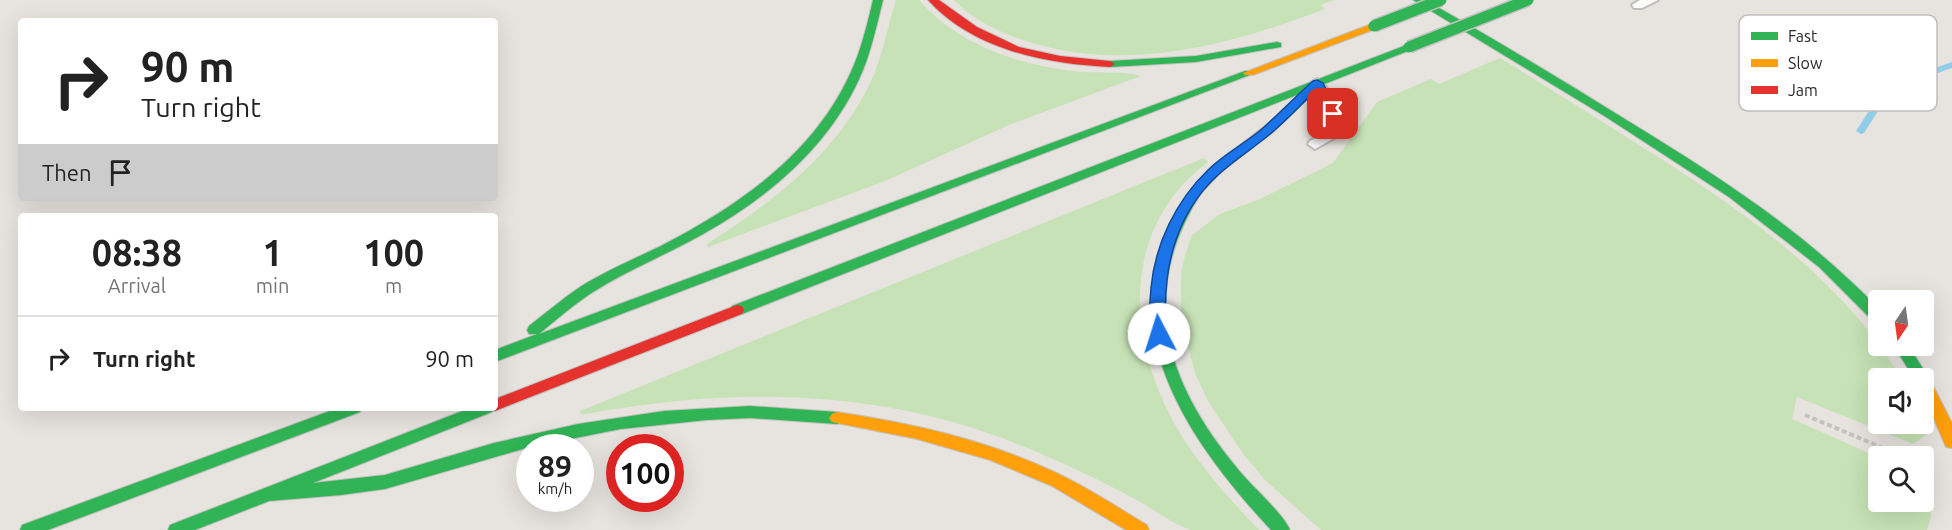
<!DOCTYPE html>
<html lang="en">
<head>
<meta charset="utf-8">
<style>
  :root { --surface:#fff; --page:#f2f2f2; --text:#222; --muted:#767676; --line:#e0e0e0 }
  body { margin:0; font-family:Ubuntu,sans-serif; background:var(--page); color:var(--text); height:100vh; display:flex; flex-direction:column; font-size:22px; white-space:nowrap }
  * { box-sizing:border-box; margin:0 }
  p { font-size:20px; color:var(--muted) }
  .icon { flex:none; width:33px; height:33px; fill:none; stroke:currentColor; stroke-width:2; stroke-linecap:round; stroke-linejoin:round }
  .map { position:relative; flex:1; overflow:hidden }
  .details { position:absolute; left:18px; top:213px; width:480px; height:198px; display:flex; flex-direction:column; background:var(--surface); border-radius:6px; box-shadow:0 6px 24px #0002 }
  .details>* { flex:none }
  .guide { position:absolute; left:18px; top:18px; width:480px; height:183px; border-radius:6px; box-shadow:0 6px 24px #0002; background:#fff; color:var(--text); overflow:hidden }
  .needle { width:39px; rotate:193deg }
  .buttons { position:absolute; left:1868px; top:290px; display:grid; gap:12px }
  .buttons a { display:grid; place-items:center; width:66px; height:66px; border-radius:6px; background:var(--surface); box-shadow:0 6px 24px #0002; font-size:30px }
  .speed { position:absolute; left:516px; top:434px; display:flex; gap:12px; font-size:30px; font-weight:700; text-align:center }
  .speed>* { display:grid; place-content:center; width:78px; height:78px; border-radius:50%; background:var(--surface); box-shadow:0 6px 24px #0002; line-height:1 }
  .speed small { font-size:15px; font-weight:400 }
  .speed .limit { border:9px solid #d22; background:#fff; color:#111 }
  .pin { position:absolute; display:grid; place-items:center; width:51px; height:51px; color:#fff; margin:-26px; border-radius:12px; box-shadow:0 3px 9px #0006 }
  .me { position:absolute; width:66px; margin:-33px; rotate:355deg; stroke-linejoin:round; filter:drop-shadow(0 0 4px #0008) }
  .turn { display:flex; align-items:center; gap:21px; height:126px; padding:0 24px; font-size:27px }
  .turn .icon { width:78px; height:78px; stroke-width:2.5 }
  .turn b { display:block; font-size:42px; line-height:51px }
  .then { display:flex; align-items:center; height:57px; padding:0 24px; background:#0003; gap:12px; font-size:22px }
  .eta { display:flex; justify-content:space-evenly; align-items:center; height:102px; text-align:center }
  .eta b { font-size:36px; font-weight:700; line-height:42px }
  ul { padding:0; list-style:none }
  li { display:flex; align-items:center; gap:18px; height:84px; padding:0 24px; border-top:2px solid var(--line) }
  li div { flex:1 }
  li b { display:block; font-size:22px }
  li em { font-style:normal }
  .map>svg:first-child { display:block }
  .green { fill:#c7e2b6 }
  .lines { fill:none; stroke-linecap:round; stroke-linejoin:round }
  .stream { fill:#91cde9; fill-rule:evenodd }
  .lane-casing { stroke:#c0bfbf; stroke-width:4 }
  .fast-casing { stroke:#c3c2c0; stroke-width:2 }
  .slow-casing { stroke:#c3c2c0; stroke-width:2 }
  .jam-casing { stroke:#c3c2c0; stroke-width:2 }
  .path { stroke:#c4c3c2; stroke-width:4; stroke-dasharray:5 3; stroke-linecap:butt }
  .lane { fill:#fbfbfa; fill-rule:evenodd }
  .fast { fill:#30b455; fill-rule:evenodd }
  .slow { fill:#ff9f0a; fill-rule:evenodd }
  .jam { fill:#e5322d; fill-rule:evenodd }
  .fast-bridge-casing { stroke:#c3c2c0; stroke-width:14; stroke-linecap:butt }
  .fast-bridge { stroke:#30b455; stroke-width:11 }
  .route { fill:#1a73e8; stroke:#114b97; stroke-width:1.5 }
  .key { fill:#fff; stroke:#bebebe; stroke-width:1.5 }
  .key-label { font-size:16px; fill:#282828 }
</style>
</head>
<body>
<div class="map">
<svg width="1952" height="530" viewBox="0 0 1952 530">
  <rect width="100%" height="100%" fill="#e7e3de"/>
  <g class="green">
    <path d="M896 0H919C959 46 1022 66 1081 72 1098 73 1126 71 1141 76L1011 124 885 181 708 247 707 244C773 202 839 152 872 79 883 54 888 26 896 0Z"/>
    <path d="M954 0H1334L1320 5 1325 9C1230 45 1129 73 1029 42 1001 33 974 21 954 0Z"/>
    <path d="M1500 58C1547 87 1593 116 1639 145 1739 208 1841 277 1901 378H1878V423H1921L1926 435 1913 444 1797 397 1792 419 1878 457V501H1923V487L1930 496 1931 517 1927 530H1321L1266 481 1244 455 1208 401 1195 373 1181 319V274L1185 255 1192 235 1220 214 1260 199 1333 163 1377 102 1431 79 1439 84Z"/>
    <path d="M1204 158 1208 162C1116 231 1127 349 1183 438 1205 472 1231 501 1259 530 1244 530 1203 530 1191 530 1176 526 1150 507 1135 499 1098 479 1059 461 1020 445 878 388 734 387 586 414H581L580 411Z"/>
  </g>
  <g class="lines">
    <path class="stream" d="M1759 54 1804 72 1865 85 1869 88 1887 85 1952 62V68L1892 89 1864 133 1861 134 1856 131 1882 91 1788 109 1785 108V104L1788 103 1861 90 1798 76 1756 59 1755 57Z"/>
    <g class="lane-casing">
      <g id="lane">
        <path d="M1640 0H1658L1642 8H1634L1632 5Z"/>
        <path d="M1317 79 1324 83 1348 130 1315 149 1308 144 1310 141 1333 128 1310 83Z"/>
      </g>
    </g>
    <g class="fast-casing">
      <g id="fast">
        <path d="M873 0H883C877 24 872 48 863 70 833 143 770 197 703 234 666 255 625 271 590 294 572 306 556 320 539 334L1245 71H1253L1255 73 495 362V350L537 334H529L527 330 529 326C546 313 562 299 580 287 605 271 634 259 661 246 738 206 813 155 850 74 861 51 867 25 873 0Z"/>
        <path d="M1413 0H1425C1494 39 1561 79 1628 121 1718 176 1805 232 1878 308V322L1873 321 1819 267 1729 197 1606 117Z"/>
        <path d="M1277 42 1281 43V47L1196 62 1110 67 1105 64 1110 61 1196 56Z"/>
        <path d="M1409 44 1414 47 1413 49 742 314H732L730 310 732 306Z"/>
        <path d="M1197 186 1203 190C1137 291 1164 380 1237 468 1250 485 1283 513 1290 530H1271C1183 435 1098 311 1193 187Z"/>
        <path d="M1893 345H1908L1929 378 1927 382 1923 384V378H1914Z"/>
        <path d="M750 406 837 412 842 414 845 418 842 422 837 424 750 418 707 420 621 429 530 447 385 489 341 495 269 501 195 530H168L170 525 470 408H495L492 412 313 483 385 475 494 443 578 424 664 411Z"/>
        <path d="M338 408H363L360 412 48 530H20L22 525Z"/>
      </g>
    </g>
    <g class="slow-casing">
      <g id="slow">
        <path d="M1374 23 1378 24V28L1253 75H1245L1243 73Z"/>
        <path d="M1305 92 1309 93V97L1274 131 1222 171 1201 193H1193L1191 190 1193 187 1214 165 1266 125 1301 93Z"/>
        <path d="M1923 374 1928 376 1952 423V448L1946 447 1923 394V378H1917Z"/>
        <path d="M837 412C910 423 983 439 1050 470 1084 485 1115 506 1147 525L1149 530H1126L1052 486 990 460 917 439 832 422 829 418 832 414Z"/>
      </g>
    </g>
    <g class="jam-casing">
      <g id="jam">
        <path d="M928 0H939L977 27 1019 47 1060 56 1110 61 1115 64 1110 67C1047 64 973 50 928 0Z"/>
        <path d="M737 305 742 306 744 310 742 314 500 409 495 411 489 408H495V399Z"/>
      </g>
    </g>
    <path class="path" d="M1805 415 1902 456"/>
    <use href="#lane" class="lane"/>
    <use href="#fast" class="fast"/>
    <use href="#slow" class="slow"/>
    <use href="#jam" class="jam"/>
    <g class="fast-bridge-casing">
      <g id="fast-bridge">
        <path d="M1374 26 1441 0"/>
        <path d="M1409 47 1528 0"/>
      </g>
    </g>
    <use href="#fast-bridge" class="fast-bridge"/>
  </g>
  <path class="route" d="M1317 80 1323 83 1339 114 1337 117H1329L1315 91C1300 106 1285 122 1269 135 1252 149 1234 160 1218 175 1173 216 1161 276 1167 334L1164 338H1154C1147 324 1150 303 1151 288 1155 244 1176 201 1208 170 1224 154 1246 143 1263 128 1280 113 1296 96 1313 81Z"/>
  <rect x="1739" y="15" width="198" height="96" rx="9" class="key"/>
  <rect x="1751" y="32" width="27" height="8" fill="#30b455"/>
  <rect x="1751" y="59" width="27" height="8" fill="#ff9f0a"/>
  <rect x="1751" y="86" width="27" height="8" fill="#e5322d"/>
  <g class="key-label">
    <text x="1788" y="42">Fast</text>
    <text x="1788" y="69">Slow</text>
    <text x="1788" y="96">Jam</text>
  </g>
</svg>
<div class="buttons">
<a><svg class="needle" viewBox="-14 -14 28 28"><path d="M0-13l5 13h-10z" fill="#e53935"/><path d="M0 13l5-13h-10z" fill="#767676"/></svg></a>
<a><svg class="icon" aria-label="sound" viewBox="0 0 24 24"><path d="M4 9h4l5-4v14l-5-4H4zM17 9q2 3 0 6"/></svg></a>
<a><svg class="icon" aria-label="search" viewBox="0 0 24 24"><circle cx="10" cy="10" r="6"/><path d="M15 15l6 6"/></svg></a>
</div>
<div class="speed"><div>89<small>km/h</small></div><div class="limit">100</div></div>
<div class="pin" style="left:1333px;top:114px;background:#d93025"><svg class="icon" aria-label="arrive" viewBox="0 0 24 24"><path d="M6 21V4h12l-3 4 3 4H6"/></svg></div>
<svg class="me" style="left:1159px;top:334px" viewBox="-20 -20 40 40"><circle r="19" fill="#fff"/><path d="M0-13L10 11 0 6-10 11z" fill="#1a73e8"/></svg>
<div class="guide">
<div class="turn"><svg class="icon" aria-label="right" viewBox="0 0 24 24"><path d="M7 20v-9h11M14 6l5 5-5 5"/></svg><div><b>90 m</b>Turn right</div></div>
<div class="then">Then<svg class="icon" aria-label="arrive" viewBox="0 0 24 24"><path d="M6 21V4h12l-3 4 3 4H6"/></svg></div>
</div>
<section class="details">
<div class="eta">
<div><b>08:38</b><p>Arrival</p></div>
<div><b>1</b><p>min</p></div>
<div><b>100</b><p>m</p></div>
</div>
<ul>
<li><svg class="icon" aria-label="right" viewBox="0 0 24 24"><path d="M7 20v-9h11M14 6l5 5-5 5"/></svg><div><b>Turn right</b></div><em>90 m</em></li>
</ul>
</section>
</div>
</body>
</html>
